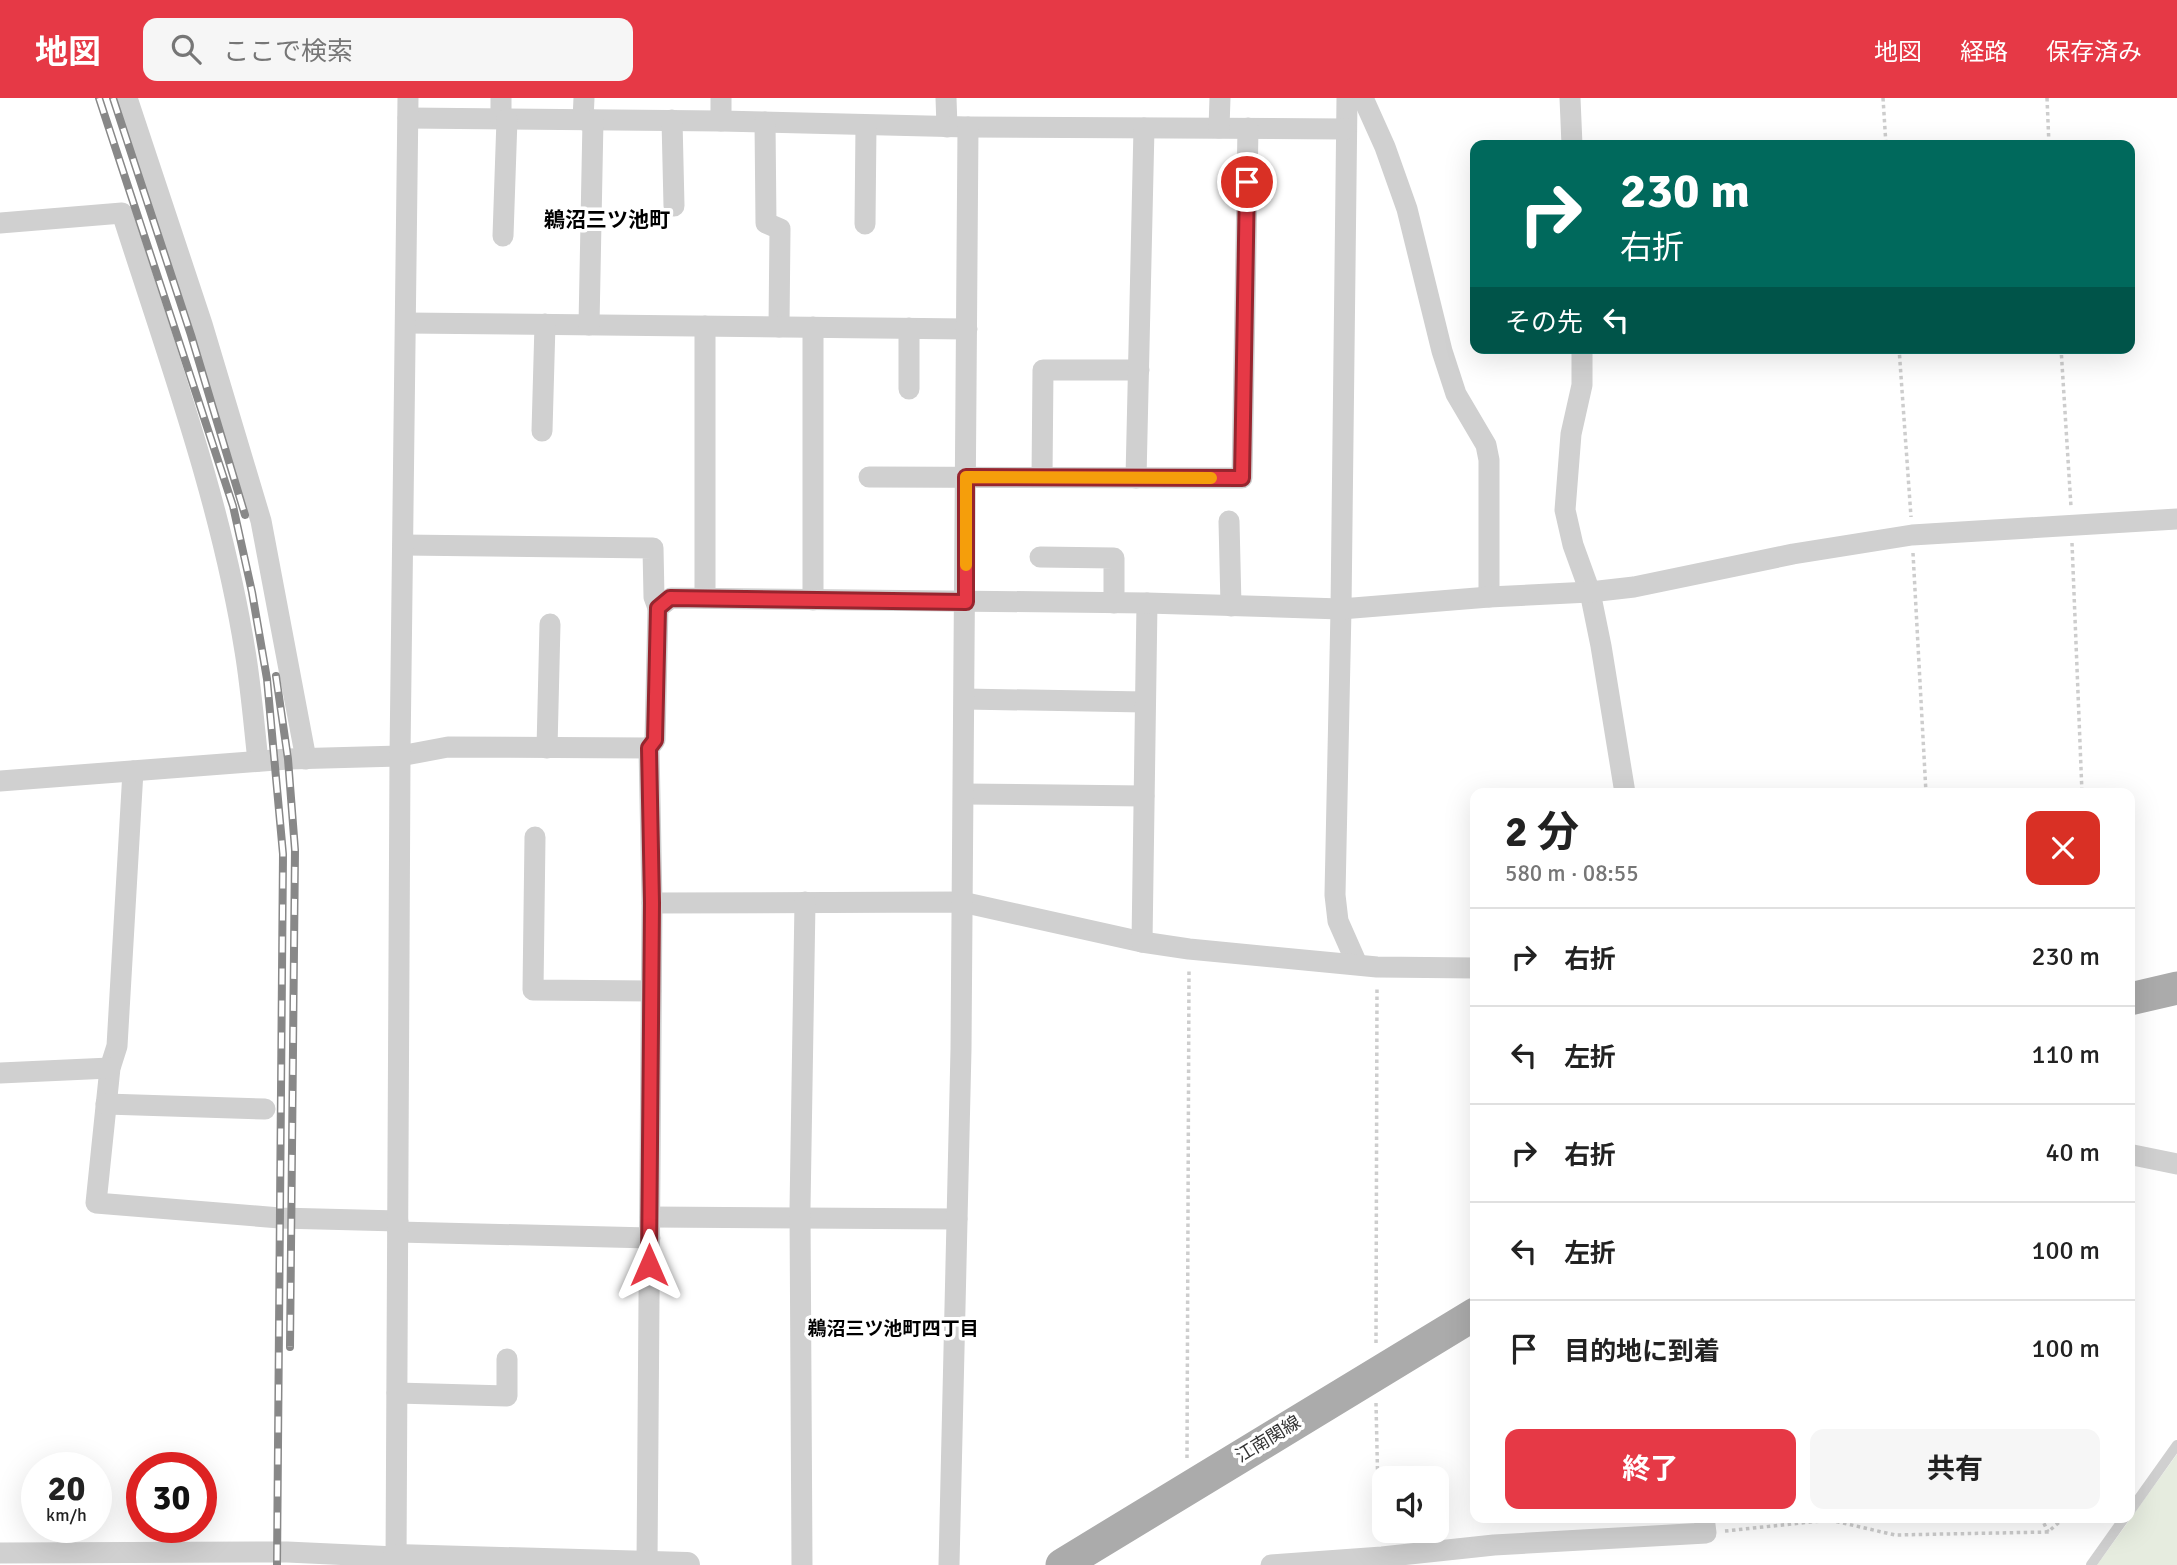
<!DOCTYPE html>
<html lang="ja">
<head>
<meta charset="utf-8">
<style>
  :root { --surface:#fff; --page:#f6f6f6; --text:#222; --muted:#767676; --line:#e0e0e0; --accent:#e63946 }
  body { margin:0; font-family:Signika,"Noto Sans JP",sans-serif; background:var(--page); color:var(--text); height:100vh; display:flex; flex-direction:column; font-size:26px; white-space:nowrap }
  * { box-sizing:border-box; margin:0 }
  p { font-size:23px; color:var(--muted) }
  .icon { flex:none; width:38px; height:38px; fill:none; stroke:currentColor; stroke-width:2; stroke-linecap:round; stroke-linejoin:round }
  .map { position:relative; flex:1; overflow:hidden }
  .details { position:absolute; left:1470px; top:690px; width:665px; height:735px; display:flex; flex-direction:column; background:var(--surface); border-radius:14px; box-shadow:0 7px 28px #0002 }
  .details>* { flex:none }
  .banner { position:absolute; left:1470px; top:42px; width:665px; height:214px; border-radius:14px; box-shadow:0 7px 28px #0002; background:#00695c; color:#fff; overflow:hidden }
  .controls { position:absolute; left:1372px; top:1368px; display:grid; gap:14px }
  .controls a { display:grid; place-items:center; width:77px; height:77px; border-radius:14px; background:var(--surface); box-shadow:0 7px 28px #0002; font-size:35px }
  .speed { position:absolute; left:21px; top:1354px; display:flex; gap:14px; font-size:35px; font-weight:700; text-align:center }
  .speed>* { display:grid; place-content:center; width:91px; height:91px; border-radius:50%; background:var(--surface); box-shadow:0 7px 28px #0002; line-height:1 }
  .speed small { font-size:18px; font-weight:400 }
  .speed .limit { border:10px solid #d22; background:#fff; color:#111 }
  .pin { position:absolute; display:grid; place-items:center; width:60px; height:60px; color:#fff; margin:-30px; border:4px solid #fff; border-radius:50%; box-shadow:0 2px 7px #0007 }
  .me { position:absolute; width:77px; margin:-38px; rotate:0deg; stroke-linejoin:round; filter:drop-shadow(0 0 5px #0008) }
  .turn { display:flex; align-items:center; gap:24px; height:147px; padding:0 35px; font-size:32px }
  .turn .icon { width:91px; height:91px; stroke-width:2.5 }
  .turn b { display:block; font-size:49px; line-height:60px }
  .then { display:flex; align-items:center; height:66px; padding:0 35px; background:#0003; gap:14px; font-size:26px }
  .round { display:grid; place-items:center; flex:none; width:74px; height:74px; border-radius:14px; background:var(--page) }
  .head { display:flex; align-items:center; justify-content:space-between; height:119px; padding:0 35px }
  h1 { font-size:42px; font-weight:700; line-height:52px }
  .primary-button { display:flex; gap:14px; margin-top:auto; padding:14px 35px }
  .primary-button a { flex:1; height:80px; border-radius:14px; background:var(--accent); color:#fff; font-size:28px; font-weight:700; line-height:80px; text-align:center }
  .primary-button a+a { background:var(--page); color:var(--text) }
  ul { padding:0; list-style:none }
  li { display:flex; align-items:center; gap:21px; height:98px; padding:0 35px; border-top:2px solid var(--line) }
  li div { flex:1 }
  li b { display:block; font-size:26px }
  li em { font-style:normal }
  header { display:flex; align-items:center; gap:42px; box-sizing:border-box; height:98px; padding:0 35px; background:var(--accent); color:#fff }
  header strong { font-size:33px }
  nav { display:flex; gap:38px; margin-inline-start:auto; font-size:24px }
  .search { width:490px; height:63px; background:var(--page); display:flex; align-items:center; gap:18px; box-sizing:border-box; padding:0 24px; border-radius:14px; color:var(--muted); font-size:26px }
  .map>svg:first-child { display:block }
  .green { fill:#e6ecdf }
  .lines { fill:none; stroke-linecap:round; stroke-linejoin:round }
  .path { stroke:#cdcdcd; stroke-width:3.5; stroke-dasharray:3.5 3.5; stroke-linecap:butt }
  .service { stroke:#d0d0d0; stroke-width:10 }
  .minor { stroke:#d0d0d0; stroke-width:21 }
  .tertiary { stroke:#d0d0d0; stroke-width:26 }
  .primary { stroke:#ababab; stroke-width:33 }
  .rail-casing { stroke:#888; stroke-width:8 }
  .rail { stroke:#fff; stroke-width:5; stroke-dasharray:16; stroke-linecap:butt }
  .route-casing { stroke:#96252e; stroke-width:18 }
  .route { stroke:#e63946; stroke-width:12 }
  .slow { stroke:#f59e0b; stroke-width:12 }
  .labels { text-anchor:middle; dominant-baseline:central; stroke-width:7; stroke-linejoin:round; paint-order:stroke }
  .street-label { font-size:18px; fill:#333; stroke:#fff }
  .neighbourhood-label { font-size:19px; font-weight:bold; fill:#000; stroke:#fff }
  .quarter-label { font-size:21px; font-weight:bold; fill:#000; stroke:#fff }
</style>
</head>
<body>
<header>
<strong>地図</strong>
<div class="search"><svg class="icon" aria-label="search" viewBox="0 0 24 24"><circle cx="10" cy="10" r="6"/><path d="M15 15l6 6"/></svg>ここで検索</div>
<nav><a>地図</a><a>経路</a><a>保存済み</a></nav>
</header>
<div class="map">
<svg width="2177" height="1467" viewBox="0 0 2177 1467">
  <rect width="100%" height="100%" fill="#fff"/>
  <path class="green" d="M2177 1356V1467H2097Z"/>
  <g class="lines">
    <g class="path">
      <path d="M1883 0 1886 47"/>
      <path d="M2047 0 2049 47"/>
      <path d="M1899 250 1911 419"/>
      <path d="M2061 250 2071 409"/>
      <path d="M2072 445 2082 695"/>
      <path d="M1913 455 1926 695"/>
      <path d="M1376 1245 1377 889"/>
      <path d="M1376 1305 1379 1441"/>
      <path d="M1187 1360 1189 871"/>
      <path d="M2041 1419 2048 1434"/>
      <path d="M1725 1433 1830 1422 1895 1437 2048 1434 2065 1419"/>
    </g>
    <g class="service">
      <path d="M2130 1413 2177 1347"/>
      <path d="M2091 1467 2125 1419"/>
    </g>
    <g class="minor">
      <path d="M127 0 202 226 261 423 306 661"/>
      <path d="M946 0 947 29"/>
      <path d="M1347 0 1341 511 1335 797 1338 823 1357 866"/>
      <path d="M1363 0 1385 49 1407 111 1442 253 1456 296 1486 347 1489 362V499"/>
      <path d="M1570 0 1572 47"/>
      <path d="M408 20 721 23 968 29 1346 31"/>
      <path d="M501 21V0"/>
      <path d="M583 22 584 0"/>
      <path d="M672 22 674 108"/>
      <path d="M721 23V0"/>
      <path d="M765 24 766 125 780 131 779 229"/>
      <path d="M1219 30 1220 0"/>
      <path d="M0 125 122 115C168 259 221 403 245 553 251 589 254 627 258 663"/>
      <path d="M865 126 866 27"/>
      <path d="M503 138 507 21"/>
      <path d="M406 225 967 231"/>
      <path d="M589 227 593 22"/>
      <path d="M909 230V291"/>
      <path d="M1582 250V287L1571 336 1565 412 1573 447 1590 494 1601 548 1625 695"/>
      <path d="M542 333 545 226"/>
      <path d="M869 379 1242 380 1248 30"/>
      <path d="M1042 379 1043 272H1139"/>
      <path d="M1136 380 1144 30"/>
      <path d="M1229 423 1231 508"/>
      <path d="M403 447 653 450 654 499 658 510"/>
      <path d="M1040 459 1114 460V505"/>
      <path d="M705 500V228"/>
      <path d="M813 502V229"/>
      <path d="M965 601 1145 604"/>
      <path d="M547 650 550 526"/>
      <path d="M133 673 117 948 110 970 96 1105 280 1120 398 1123"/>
      <path d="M0 683 288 661 400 658 448 649 649 650"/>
      <path d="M964 696 1144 698"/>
      <path d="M535 739 533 892 651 893"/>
      <path d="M652 805 962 804 1142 844 1189 851 1377 869 1475 870"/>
      <path d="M1142 844 1147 505"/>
      <path d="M0 975 110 970"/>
      <path d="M106 1006 265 1011"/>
      <path d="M2133 1057 2177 1066"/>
      <path d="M650 1119 957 1121"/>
      <path d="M398 1134 650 1140"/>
      <path d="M397 1295 507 1298V1261"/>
      <path d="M0 1455 287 1454 396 1459"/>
      <path d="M647 1466 652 805 649 650 655 642 658 510 671 500 1147 505 1341 511 1489 499 1590 494 1634 489 1793 456 1912 437 2177 421"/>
      <path d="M396 1467 400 658 408 0"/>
      <path d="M802 1467 800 1111 805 804"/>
      <path d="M949 1467 961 951 968 29"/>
      <path d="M1271 1467 1382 1459 1494 1447 1706 1435 1704 1419"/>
    </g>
    <path class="tertiary" d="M396 1459 687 1467"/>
    <g class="primary">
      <path d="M2130 901 2177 890"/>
      <path d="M1062 1467 1475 1216"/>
    </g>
    <g class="rail-casing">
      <g id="rail">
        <path d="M99 0 233 408 252 494 267 581 283 756 277 1467"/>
        <path d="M113 0 191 237 245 417"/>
        <path d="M276 578 288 661 295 752 290 1249"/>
      </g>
    </g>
    <use href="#rail" class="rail"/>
  </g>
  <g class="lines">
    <g class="route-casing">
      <path id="route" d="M649 1167 652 805 649 650 655 642 658 510 670 500 966 504V379L1242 380 1247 84"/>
    </g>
    <use href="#route" class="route"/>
    <path class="slow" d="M966 467V379L1211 380"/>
  </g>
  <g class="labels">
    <g class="street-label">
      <text transform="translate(1268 1341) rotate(-31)">江南関線</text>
    </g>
    <g class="neighbourhood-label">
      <text x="893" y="1231">鵜沼三ツ池町四丁目</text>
    </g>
    <g class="quarter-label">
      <text x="607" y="122">鵜沼三ツ池町</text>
    </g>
  </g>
</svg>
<div class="controls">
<a><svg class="icon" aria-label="sound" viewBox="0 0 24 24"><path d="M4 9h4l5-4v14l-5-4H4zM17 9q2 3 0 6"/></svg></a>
</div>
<div class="speed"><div>20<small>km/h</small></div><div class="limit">30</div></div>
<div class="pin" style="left:1247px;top:84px;background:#d93025"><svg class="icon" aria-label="arrive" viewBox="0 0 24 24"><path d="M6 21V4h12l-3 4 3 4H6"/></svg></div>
<svg class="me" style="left:649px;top:1167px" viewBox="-20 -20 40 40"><path d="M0-17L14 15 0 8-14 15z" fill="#e63946" stroke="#fff" stroke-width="4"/></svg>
<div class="banner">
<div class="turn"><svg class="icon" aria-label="right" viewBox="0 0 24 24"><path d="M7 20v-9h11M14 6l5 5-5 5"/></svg><div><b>230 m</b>右折</div></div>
<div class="then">その先<svg class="icon" aria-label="left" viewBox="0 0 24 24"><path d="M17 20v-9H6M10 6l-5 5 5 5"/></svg></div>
</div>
<section class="details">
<div class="head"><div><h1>2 分</h1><p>580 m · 08:55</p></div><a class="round" style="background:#d93025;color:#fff"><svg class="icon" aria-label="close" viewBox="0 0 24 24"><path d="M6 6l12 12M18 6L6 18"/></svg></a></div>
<ul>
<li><svg class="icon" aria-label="right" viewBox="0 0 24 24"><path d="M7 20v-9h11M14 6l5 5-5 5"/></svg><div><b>右折</b></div><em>230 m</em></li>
<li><svg class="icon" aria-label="left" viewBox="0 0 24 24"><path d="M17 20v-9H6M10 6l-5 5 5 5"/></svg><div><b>左折</b></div><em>110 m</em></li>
<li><svg class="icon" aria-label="right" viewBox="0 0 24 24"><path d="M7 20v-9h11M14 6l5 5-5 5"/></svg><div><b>右折</b></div><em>40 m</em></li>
<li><svg class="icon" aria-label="left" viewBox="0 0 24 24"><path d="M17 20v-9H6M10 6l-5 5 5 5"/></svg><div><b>左折</b></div><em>100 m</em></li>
<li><svg class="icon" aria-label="arrive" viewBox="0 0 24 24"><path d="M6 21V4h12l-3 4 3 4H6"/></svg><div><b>目的地に到着</b></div><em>100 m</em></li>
</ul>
<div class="primary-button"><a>終了</a><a>共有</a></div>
</section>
</div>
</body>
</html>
